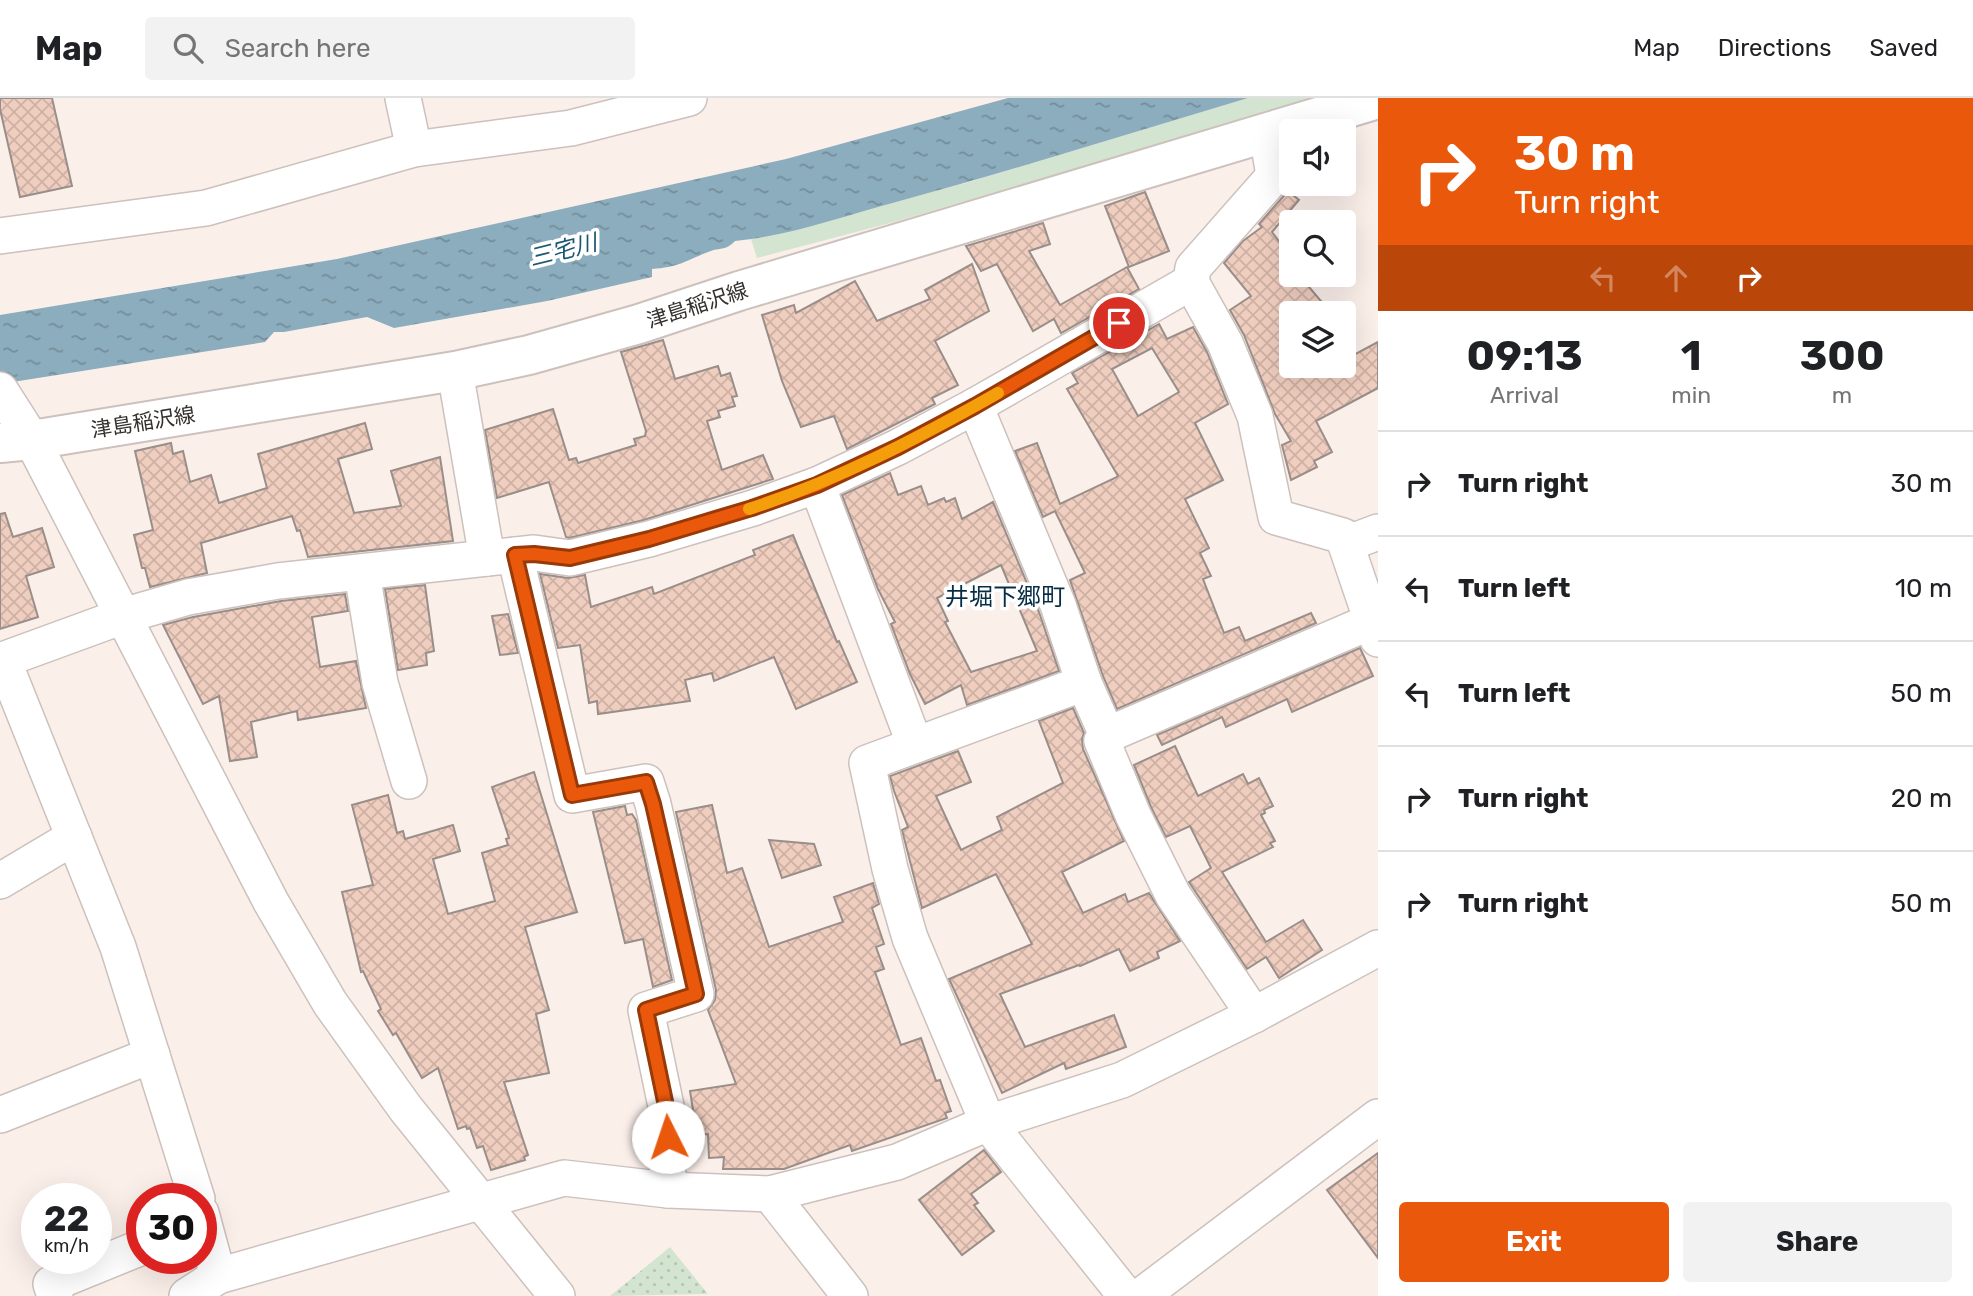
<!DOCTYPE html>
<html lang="en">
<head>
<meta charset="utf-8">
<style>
  :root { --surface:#fff; --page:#f2f2f2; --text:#202124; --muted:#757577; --line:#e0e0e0; --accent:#ea580c }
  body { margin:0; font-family:Rubik,"Noto Sans JP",sans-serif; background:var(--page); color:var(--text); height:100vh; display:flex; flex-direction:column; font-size:26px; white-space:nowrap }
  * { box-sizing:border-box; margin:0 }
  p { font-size:23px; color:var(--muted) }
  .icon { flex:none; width:38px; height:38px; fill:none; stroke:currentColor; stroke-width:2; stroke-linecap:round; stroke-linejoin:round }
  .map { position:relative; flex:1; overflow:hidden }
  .sheet { display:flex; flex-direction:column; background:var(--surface); width:595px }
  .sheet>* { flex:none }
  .hud { background:#ea580c; color:#fff; overflow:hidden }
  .controls { position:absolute; left:1279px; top:21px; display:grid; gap:14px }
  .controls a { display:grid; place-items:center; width:77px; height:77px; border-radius:7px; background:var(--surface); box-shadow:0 7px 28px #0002; font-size:35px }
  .speed { position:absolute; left:21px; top:1085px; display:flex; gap:14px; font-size:35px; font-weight:700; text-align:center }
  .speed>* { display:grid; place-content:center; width:91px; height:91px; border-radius:50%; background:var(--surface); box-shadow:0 7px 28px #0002; line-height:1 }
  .speed small { font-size:18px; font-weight:400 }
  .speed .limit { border:10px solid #d22; background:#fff; color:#111 }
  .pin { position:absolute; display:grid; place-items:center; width:60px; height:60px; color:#fff; margin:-30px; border:4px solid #fff; border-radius:50%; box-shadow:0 2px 7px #0007 }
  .me { position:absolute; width:77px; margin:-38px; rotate:356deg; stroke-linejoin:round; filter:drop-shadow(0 0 5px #0008) }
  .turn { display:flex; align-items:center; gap:24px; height:147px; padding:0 21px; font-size:32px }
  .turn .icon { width:91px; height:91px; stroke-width:2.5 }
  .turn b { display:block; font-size:49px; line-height:60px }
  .lanes { display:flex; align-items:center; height:66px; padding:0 21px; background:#0003; justify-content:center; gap:35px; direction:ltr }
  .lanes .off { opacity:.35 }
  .eta { display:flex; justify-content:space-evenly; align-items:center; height:119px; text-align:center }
  .eta b { font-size:42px; font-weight:700; line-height:49px }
  .primary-button { display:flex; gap:14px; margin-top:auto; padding:14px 21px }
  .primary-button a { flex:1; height:80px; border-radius:7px; background:var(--accent); color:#fff; font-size:28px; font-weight:700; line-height:80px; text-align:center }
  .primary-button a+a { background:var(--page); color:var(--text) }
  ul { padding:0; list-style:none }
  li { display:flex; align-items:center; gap:21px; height:105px; padding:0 21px; border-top:2px solid var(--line) }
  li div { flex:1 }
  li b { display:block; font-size:26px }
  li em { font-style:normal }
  header { display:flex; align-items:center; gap:42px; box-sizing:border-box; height:98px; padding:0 35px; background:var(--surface); border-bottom:2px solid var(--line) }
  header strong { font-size:33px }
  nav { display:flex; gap:38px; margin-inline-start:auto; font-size:24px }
  .search { width:490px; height:63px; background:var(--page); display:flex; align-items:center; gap:18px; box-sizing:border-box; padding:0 24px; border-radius:7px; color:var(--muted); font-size:26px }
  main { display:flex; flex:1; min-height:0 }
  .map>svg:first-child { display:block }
  .green { fill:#d3e5d0 }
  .garden { fill:url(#garden-dots) }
  .water { fill:url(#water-ripples) }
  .building { fill:url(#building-cross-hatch); stroke:#998e89; stroke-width:2; fill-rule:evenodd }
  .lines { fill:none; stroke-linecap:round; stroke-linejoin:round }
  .minor-casing { stroke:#ccc1bc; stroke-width:38 }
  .major-casing { stroke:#ccc1bc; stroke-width:42 }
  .minor { stroke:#fff; stroke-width:35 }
  .major { stroke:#fff; stroke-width:38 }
  .route-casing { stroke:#983908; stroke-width:18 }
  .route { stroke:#ea580c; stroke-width:12 }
  .slow { stroke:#f59e0b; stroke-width:12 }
  .labels { text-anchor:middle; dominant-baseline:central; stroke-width:7; stroke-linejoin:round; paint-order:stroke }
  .street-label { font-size:21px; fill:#332f2d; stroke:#fff }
  .water-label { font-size:23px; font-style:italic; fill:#1b5972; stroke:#fff }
  .quarter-label { font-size:24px; fill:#072d45; stroke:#fff }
</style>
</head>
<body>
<header>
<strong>Map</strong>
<div class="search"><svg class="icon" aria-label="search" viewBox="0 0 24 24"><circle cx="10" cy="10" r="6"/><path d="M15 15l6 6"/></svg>Search here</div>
<nav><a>Map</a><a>Directions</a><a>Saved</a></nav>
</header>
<main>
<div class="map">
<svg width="1378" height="1198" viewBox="0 0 1378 1198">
  <defs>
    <pattern id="garden-dots" width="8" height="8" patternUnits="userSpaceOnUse" patternTransform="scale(1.75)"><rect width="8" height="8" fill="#d3e5d0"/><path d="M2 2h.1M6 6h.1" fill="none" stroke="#b6c5b3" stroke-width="1.8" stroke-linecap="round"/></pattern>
    <pattern id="water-ripples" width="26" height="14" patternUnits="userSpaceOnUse" patternTransform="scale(1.75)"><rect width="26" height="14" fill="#8cadbd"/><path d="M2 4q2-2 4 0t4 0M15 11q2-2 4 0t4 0" fill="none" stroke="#738d9a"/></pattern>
    <pattern id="building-cross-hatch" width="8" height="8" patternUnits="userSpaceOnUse" patternTransform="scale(1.75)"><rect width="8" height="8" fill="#f0cebf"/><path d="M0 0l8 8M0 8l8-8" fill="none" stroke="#ceb1a4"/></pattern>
  </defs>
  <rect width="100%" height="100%" fill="#fbefea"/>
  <path class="green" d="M1248 0H1321L894 124 757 160 751 141 966 85Z"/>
  <path class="garden" d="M670 1149 708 1196 610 1198Z"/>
  <path class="water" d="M1008 0H1248C1131 35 1014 72 896 104 844 118 789 138 735 143 725 153 722 149 711 153 686 162 681 169 652 171V179L547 203 394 230 367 219 284 234H274L265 244 0 286V217L337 161 786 61Z"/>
  <g class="building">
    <path d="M0 0H52L72 88 20 99 0 11Z"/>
    <path d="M1288 93 1299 102 1272 134 1285 151 1281 154 1292 167V177H1299L1331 215H1292V268H1344V262L1378 244V290L1316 323 1332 354 1314 363 1317 369 1291 382 1282 347 1291 343 1275 316 1244 237 1230 212 1251 198 1224 165 1243 143 1262 129 1259 126Z"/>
    <path d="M1145 94 1169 153 1129 169 1105 108Z"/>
    <path d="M1043 125 1050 146 1029 153 1060 207 1127 169 1139 191 1061 235 1054 221 1033 233 997 166 981 173 966 148Z"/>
    <path d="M972 166 989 213 935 243 958 287 932 300 935 306 847 351 834 318 801 329 782 283 762 217 794 207 796 215 855 183 877 223 930 201 925 192Z"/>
    <path d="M1159 226 1167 241 1193 229 1207 254 1228 306 1195 325 1223 382 1185 401 1209 450 1200 455 1211 478 1203 481 1224 535 1239 529 1245 543 1311 515 1316 525 1117 611 1103 578 1070 482 1085 475 1055 413 1043 419 1015 353 1037 345 1060 406 1115 380 1118 378 1067 291 1078 285 1072 275ZM1152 250 1179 294 1138 318 1112 271Z"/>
    <path d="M663 242 675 281 718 268 721 278 730 275 737 298 732 299 735 308 718 313 720 319 707 323 722 372 763 357 773 381 644 422 569 440 566 439 549 384 497 400 485 332 553 311 569 362 576 360 578 365 636 347 634 341 645 338 646 333 621 254Z"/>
    <path d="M365 325 372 351 338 361 354 415 401 408 391 373 440 359 453 443 308 459 300 432 297 433 292 418 201 445 207 475 150 489 145 470H142L134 437 153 432 135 353 171 345 173 356 183 353 190 384 211 377 219 405 267 390 258 356Z"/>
    <path d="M890 375 898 397 921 388 928 407 944 400 946 404 955 400 962 421 993 404 1039 514 1059 573 967 607 961 587 925 606 910 576 891 526 895 524 878 491 842 397ZM1001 467 1037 553 971 574 945 524 948 523 937 500Z"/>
    <path d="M5 415 13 439 42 430 54 469 26 478 38 519 0 531V416Z"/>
    <path d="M793 437 837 544 839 543 857 584 796 611 774 559 714 583 712 575 685 582 690 603 598 616 597 603 589 605 580 547 558 550 540 476 568 480 585 477 591 509 652 489 654 496 755 457 753 452Z"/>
    <path d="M425 487 434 553 426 555 427 567 398 572 385 491Z"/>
    <path d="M345 496 348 513 312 519 320 569 356 563 366 610 298 622 297 613 251 624 257 659 230 663 219 598 203 606 163 527 193 519 281 503Z"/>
    <path d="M508 516 518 555 500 557 492 518Z"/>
    <path d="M1360 550 1373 578 1292 614 1287 601 1226 629 1222 619 1162 647 1157 637Z"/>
    <path d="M1073 610 1084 635 1082 641 1083 651 1124 743 1062 774 1083 815 1125 796 1128 804 1149 795 1180 843 1157 854 1159 860 1130 873 1119 851 1080 868 1079 867 1000 896 1025 949 1114 917 1126 949 1066 971 1064 965 1002 995 949 881 1032 846 996 776 922 810 902 732 908 729 894 693 890 678 958 653 971 684 936 698 961 752 1002 732 997 719 1063 685 1039 623Z"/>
    <path d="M1175 648 1198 698 1243 676 1248 686 1259 680 1273 708 1264 712 1265 715 1261 717 1275 743 1270 745 1273 749 1222 774 1266 844 1303 822 1322 852 1279 880 1266 859 1247 871 1189 784 1211 770 1190 728 1166 739 1151 709 1134 667Z"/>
    <path d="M534 674 577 814 525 829 549 912 536 916 549 975 504 984 528 1057 524 1059 525 1062 491 1072 483 1048 477 1050 470 1030 467 1031 466 1028 458 1031 438 970 422 980 396 935 393 937 378 913 381 911 363 873 361 874 342 794 373 787 352 707 388 697 397 735 403 733 405 741 453 727 460 753 433 761 448 816 495 803 482 755 508 747 506 741 509 740 492 689Z"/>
    <path d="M712 707 727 775 742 770 769 849 843 824 834 799 873 785 879 806 872 810 884 846 876 849 884 871 875 874 901 947 921 940 936 983 940 982 951 1013 945 1015 947 1020 852 1053 850 1047 784 1071H723L724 1059 709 1060 708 1036 697 1037 690 993 736 986 708 912 715 902 716 892 676 714Z"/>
    <path d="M625 708 627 717 632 716 636 722 672 882 653 889 643 841 625 845 593 714Z"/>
    <path d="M769 742 814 746 821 767 782 780Z"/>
    <path d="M984 1052 1001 1074 971 1096 978 1105 974 1107 994 1133 962 1157 919 1102Z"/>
    <path d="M1378 1055V1160L1327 1092Z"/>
  </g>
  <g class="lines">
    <g class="minor-casing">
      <g id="minor">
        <path d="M403 0 414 51"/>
        <path d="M1267 35 1274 78 1193 170 1191 184 1225 245 1255 318 1276 419 1343 438 1378 541"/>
        <path d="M0 138 206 110 414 51 571 30 689 0"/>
        <path d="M455 273 487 460 534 455 570 460 649 441 753 410 817 387 898 349 975 308 1191 184"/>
        <path d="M0 292 32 342 271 804 330 905 406 1011 557 1198"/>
        <path d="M975 308 1058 507 1084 585 1107 637 1102 643 1133 717 1173 797 1254 917"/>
        <path d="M817 387 915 647"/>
        <path d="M1346 446 1378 434"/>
        <path d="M515 457 572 697 646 684 653 706 696 896 646 912 667 1013 668 1092"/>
        <path d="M362 475 380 585 409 683"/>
        <path d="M3 562 118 849 197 1101"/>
        <path d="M0 563 123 518 188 499 278 483 487 460"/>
        <path d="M1084 585 867 665 890 771 910 840 988 1025 1126 1198"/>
        <path d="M1107 637 1372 523"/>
        <path d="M0 783 74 739"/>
        <path d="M0 1017 152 957"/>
        <path d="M770 1096 850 1198"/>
        <path d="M201 1115 218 1178"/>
        <path d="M55 1198 51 1186 142 1149"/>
        <path d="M187 1198 218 1178 564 1080 668 1092 770 1096 897 1064 988 1025 1122 982 1254 917 1378 850"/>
        <path d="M1141 1198 1378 1019"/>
      </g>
    </g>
    <g class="major-casing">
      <path id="major" d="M0 345 32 342 455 273 529 257 639 226 739 193 1378 1"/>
    </g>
    <use href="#minor" class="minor"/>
    <use href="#major" class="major"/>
  </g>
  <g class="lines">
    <g class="route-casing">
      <path id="route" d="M668 1039 667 1013 646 912 696 896 653 706 646 684 572 697 515 457 534 456 570 460 649 441 752 410 817 387 898 349 975 308 1119 225"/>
    </g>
    <use href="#route" class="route"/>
    <path class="slow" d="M749 411C836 383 919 340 998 295"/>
  </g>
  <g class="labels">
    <g class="street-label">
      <text transform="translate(697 207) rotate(-18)">津島稲沢線</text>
      <text transform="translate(143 324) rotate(-9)">津島稲沢線</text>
    </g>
    <g class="water-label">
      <text transform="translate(563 152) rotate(-14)">三宅川</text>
    </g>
    <g class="quarter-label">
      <text x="1005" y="499">井堀下郷町</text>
    </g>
  </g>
</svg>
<div class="controls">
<a><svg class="icon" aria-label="sound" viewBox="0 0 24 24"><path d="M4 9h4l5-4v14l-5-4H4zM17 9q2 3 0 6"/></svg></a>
<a><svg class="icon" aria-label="search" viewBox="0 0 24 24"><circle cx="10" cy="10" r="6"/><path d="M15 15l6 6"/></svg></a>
<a><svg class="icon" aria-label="layers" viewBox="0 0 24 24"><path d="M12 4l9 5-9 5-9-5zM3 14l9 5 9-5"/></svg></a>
</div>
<div class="speed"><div>22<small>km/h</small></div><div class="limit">30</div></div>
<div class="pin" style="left:1119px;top:225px;background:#d93025"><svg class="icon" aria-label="arrive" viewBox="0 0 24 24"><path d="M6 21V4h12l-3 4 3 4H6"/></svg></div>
<svg class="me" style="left:668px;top:1039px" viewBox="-20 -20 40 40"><circle r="19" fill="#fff"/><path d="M0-13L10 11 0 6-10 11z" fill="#ea580c"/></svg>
</div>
<section class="sheet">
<div class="hud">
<div class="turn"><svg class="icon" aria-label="right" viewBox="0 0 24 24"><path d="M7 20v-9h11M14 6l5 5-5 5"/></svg><div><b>30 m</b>Turn right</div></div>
<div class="lanes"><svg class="icon off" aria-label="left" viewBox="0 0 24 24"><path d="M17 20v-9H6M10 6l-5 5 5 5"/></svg><svg class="icon off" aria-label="ahead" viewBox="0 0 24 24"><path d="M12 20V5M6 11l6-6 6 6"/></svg><svg class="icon" aria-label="right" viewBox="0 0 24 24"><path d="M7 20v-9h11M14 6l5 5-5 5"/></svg></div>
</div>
<div class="eta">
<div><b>09:13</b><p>Arrival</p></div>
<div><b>1</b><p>min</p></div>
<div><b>300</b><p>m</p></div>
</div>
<ul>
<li><svg class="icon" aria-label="right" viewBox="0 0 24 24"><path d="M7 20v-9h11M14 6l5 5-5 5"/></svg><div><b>Turn right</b></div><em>30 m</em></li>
<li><svg class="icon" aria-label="left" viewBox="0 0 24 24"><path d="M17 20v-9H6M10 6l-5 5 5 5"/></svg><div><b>Turn left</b></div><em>10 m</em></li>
<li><svg class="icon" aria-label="left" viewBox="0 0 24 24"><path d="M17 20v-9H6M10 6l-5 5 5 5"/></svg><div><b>Turn left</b></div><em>50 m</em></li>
<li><svg class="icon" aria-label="right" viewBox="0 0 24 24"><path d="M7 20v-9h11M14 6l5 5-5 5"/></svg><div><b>Turn right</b></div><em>20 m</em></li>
<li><svg class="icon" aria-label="right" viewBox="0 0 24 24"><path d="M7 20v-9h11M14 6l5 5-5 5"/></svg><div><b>Turn right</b></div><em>50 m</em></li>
</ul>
<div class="primary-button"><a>Exit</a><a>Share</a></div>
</section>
</main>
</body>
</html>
